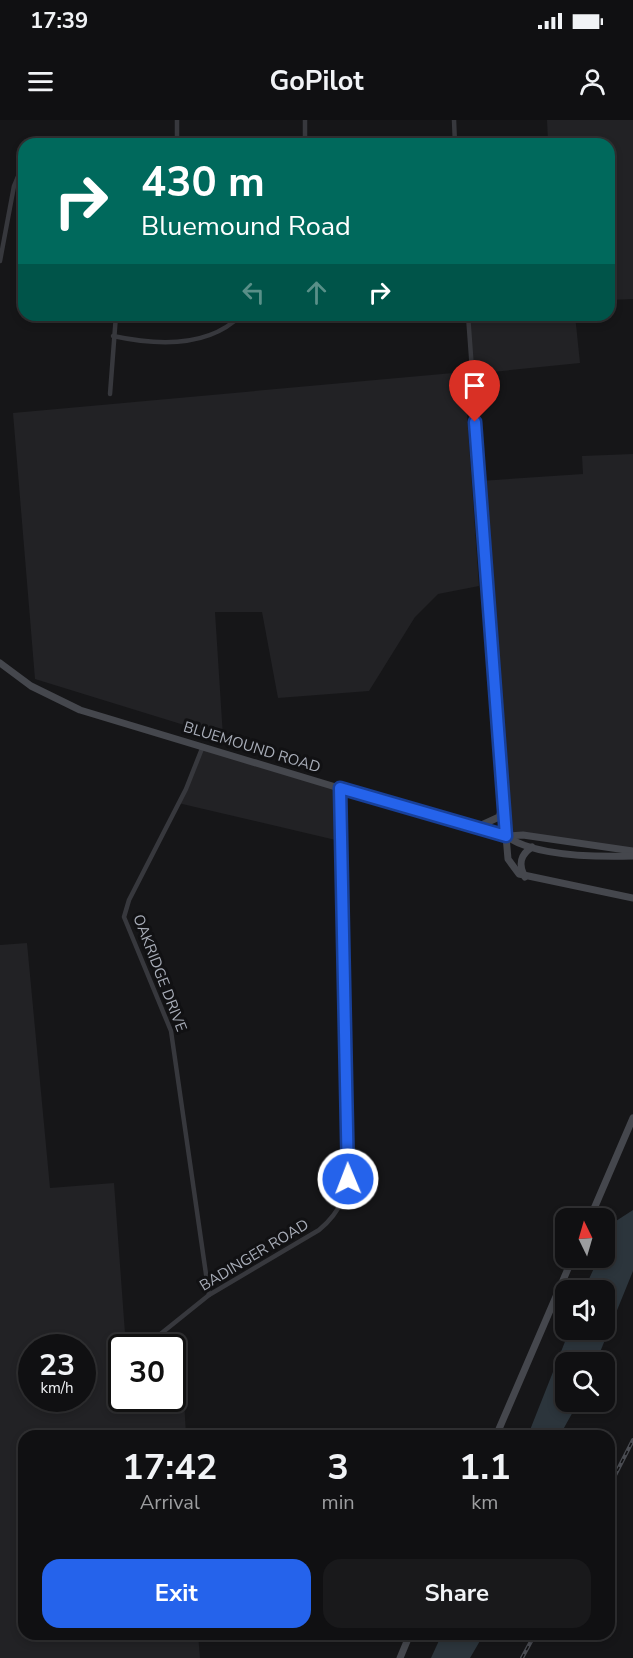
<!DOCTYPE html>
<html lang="en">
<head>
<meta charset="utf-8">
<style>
  :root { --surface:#101012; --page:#19191b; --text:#f1f3f6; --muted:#9c9d9f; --line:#303032; --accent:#2563eb }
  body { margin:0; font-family:"Nunito Sans",sans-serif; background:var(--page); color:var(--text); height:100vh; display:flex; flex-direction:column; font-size:22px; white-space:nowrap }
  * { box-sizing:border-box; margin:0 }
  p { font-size:20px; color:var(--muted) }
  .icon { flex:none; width:33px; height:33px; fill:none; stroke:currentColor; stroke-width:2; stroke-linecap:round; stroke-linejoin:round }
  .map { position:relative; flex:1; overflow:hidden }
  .panel { position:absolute; left:18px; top:1310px; width:597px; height:210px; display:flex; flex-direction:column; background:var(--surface); border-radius:18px; box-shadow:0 3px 9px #0003,0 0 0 2px var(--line) }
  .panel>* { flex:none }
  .guide { position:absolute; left:18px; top:18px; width:597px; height:183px; border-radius:18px; box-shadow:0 3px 9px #0003,0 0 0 2px var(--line); background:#00695c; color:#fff; overflow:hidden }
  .needle { width:39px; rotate:355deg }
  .tools { position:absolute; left:555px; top:1088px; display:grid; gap:12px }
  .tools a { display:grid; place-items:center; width:60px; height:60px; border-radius:12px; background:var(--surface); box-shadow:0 3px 9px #0003,0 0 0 2px var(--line); font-size:30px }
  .speed { position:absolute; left:18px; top:1214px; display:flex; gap:12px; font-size:30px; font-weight:700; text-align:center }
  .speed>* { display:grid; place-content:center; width:78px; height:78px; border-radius:50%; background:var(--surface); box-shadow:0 3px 9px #0003,0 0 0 2px var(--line); line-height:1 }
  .speed small { font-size:15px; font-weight:400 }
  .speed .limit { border:3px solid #111; border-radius:9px; background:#fff; color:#111 }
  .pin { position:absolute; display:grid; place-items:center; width:51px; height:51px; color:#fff; margin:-62px -26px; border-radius:50% 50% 50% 0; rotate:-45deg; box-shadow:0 0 6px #0007 }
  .pin .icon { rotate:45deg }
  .me { position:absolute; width:66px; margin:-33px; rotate:359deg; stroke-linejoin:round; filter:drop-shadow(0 0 4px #0008) }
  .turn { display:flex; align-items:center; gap:21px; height:126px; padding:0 24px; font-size:27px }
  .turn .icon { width:78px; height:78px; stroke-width:2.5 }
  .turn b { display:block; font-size:42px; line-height:51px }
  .lanes { display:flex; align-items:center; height:57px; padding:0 24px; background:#0003; justify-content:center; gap:30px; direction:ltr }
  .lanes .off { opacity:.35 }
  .eta { display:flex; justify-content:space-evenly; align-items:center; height:102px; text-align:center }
  .eta b { font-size:36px; font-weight:700; line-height:42px }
  .action { display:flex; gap:12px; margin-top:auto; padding:12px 24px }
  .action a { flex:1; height:69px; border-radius:18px; background:var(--accent); color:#fff; font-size:24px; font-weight:700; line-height:69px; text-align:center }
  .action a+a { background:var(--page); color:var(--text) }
  .status { display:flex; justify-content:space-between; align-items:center; height:42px; padding:0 30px; background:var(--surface); direction:ltr }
  .status svg { height:16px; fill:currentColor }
  header { display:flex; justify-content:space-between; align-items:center; height:78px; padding:0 24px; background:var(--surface); font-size:27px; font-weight:700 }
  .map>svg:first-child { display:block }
  .built { fill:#222225; fill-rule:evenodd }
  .water { fill:#2c353c }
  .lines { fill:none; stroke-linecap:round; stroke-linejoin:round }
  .minor { stroke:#37383d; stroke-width:4.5 }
  .secondary { stroke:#45474d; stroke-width:7 }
  .rail-casing { stroke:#4a4c52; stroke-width:4 }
  .rail { stroke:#111113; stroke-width:1.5; stroke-dasharray:4.5; stroke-linecap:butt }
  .route-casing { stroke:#184099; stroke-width:15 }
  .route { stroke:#2563eb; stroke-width:10 }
  .labels { text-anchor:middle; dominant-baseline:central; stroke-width:6; stroke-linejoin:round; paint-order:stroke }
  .street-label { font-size:15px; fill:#a8adb8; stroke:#111113 }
</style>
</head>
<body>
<div class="status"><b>17:39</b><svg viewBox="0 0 49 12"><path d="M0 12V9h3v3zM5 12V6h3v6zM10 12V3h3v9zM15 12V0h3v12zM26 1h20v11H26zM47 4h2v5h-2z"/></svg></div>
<header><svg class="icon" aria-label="menu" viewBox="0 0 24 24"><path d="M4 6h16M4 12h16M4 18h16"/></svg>GoPilot<svg class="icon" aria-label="person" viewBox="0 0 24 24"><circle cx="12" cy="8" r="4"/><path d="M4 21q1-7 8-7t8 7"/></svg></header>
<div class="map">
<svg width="633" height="1538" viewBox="0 0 633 1538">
  <rect width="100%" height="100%" fill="#161618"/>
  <g class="built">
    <path d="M547 0H633V179L609 180V24H522L548 21Z"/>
    <path d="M468 195H575L580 243 472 254Z"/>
    <path d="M464 252 479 466 438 474 415 497 369 571 278 578 262 492H215L223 617 35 559 13 293Z"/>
    <path d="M633 334V731L506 716 480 361 583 354 582 336Z"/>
    <path d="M203 626 341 668 340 721 178 683Z"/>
    <path d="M27 823 50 1068 114 1063 126 1227H122V1278H172L173 1265 183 1264 186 1315 24 1316V1514H198L200 1538H0V825ZM32 1227H82V1278H32Z"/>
  </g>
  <g class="water">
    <path d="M633 1090V1151L596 1242H566V1281H579L560 1315H528L570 1209H604V1170H584L599 1137H604L605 1126 616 1101Z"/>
    <path d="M442 1514H484L470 1538H431Z"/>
  </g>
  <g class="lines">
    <g class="minor">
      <path d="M305 0V24"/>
      <path d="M454 0 455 24"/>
      <path d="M177 24V0"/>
      <path d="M0 141 14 66 19 54 24 49"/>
      <path d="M307 195 330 198 353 195"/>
      <path d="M468 195 506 716"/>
      <path d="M113 216C155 225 208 229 241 195"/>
      <path d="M110 274 116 195"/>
      <path d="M203 626 186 669 129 780 124 797 171 911 209 1175"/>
      <path d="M158 1216 209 1175 319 1110C342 1091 348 1072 348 1042L341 668"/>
    </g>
    <g class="secondary">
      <path d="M0 543 31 566 80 590 455 703 506 716 523 715 633 731"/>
      <path d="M475 708 499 697 504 682"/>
      <path d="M506 716 508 739 519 754 633 778"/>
      <path d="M506 716C535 737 598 737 633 736"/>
      <path d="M525 757C518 744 520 735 532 727"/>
      <path d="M590 1098 633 998"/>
      <path d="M496 1316 573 1137"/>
      <path d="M400 1538 410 1514"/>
    </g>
    <g class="rail-casing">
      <g id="rail">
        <path d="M609 1367 633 1320"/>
        <path d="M522 1538 535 1514"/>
      </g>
    </g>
    <use href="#rail" class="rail"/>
  </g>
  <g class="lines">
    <g class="route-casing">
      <path id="route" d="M348 1059 340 668 506 716 475 302"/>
    </g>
    <use href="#route" class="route"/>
  </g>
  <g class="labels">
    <g class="street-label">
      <text transform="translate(252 627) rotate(17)">BLUEMOUND ROAD</text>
      <text transform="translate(160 853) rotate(69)">OAKRIDGE DRIVE</text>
      <text transform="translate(254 1135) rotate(-31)">BADINGER ROAD</text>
    </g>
  </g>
</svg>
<div class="tools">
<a><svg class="needle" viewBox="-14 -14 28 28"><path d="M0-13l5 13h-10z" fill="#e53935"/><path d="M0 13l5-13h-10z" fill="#9c9d9f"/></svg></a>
<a><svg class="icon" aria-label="sound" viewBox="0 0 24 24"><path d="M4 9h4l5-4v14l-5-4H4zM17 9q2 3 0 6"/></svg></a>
<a><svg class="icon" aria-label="search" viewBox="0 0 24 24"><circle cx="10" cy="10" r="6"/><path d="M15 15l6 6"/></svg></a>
</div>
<div class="speed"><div>23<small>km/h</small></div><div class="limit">30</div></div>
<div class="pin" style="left:475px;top:302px;background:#d93025"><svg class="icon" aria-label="arrive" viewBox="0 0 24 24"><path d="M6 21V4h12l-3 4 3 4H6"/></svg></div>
<svg class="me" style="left:348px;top:1059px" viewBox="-20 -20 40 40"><circle r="17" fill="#2563eb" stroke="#fff" stroke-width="3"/><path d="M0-11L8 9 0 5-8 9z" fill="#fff"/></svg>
<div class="guide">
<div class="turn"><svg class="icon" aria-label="right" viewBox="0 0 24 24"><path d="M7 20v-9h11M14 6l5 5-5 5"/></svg><div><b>430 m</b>Bluemound Road</div></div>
<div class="lanes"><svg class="icon off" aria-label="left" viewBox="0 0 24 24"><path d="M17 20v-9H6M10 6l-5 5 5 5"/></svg><svg class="icon off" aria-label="ahead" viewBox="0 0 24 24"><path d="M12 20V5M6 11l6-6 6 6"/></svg><svg class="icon" aria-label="right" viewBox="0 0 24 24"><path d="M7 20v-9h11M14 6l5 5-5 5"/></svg></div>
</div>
<section class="panel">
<div class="eta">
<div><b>17:42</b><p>Arrival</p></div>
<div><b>3</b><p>min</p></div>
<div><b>1.1</b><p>km</p></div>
</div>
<div class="action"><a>Exit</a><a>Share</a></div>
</section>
</div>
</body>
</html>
